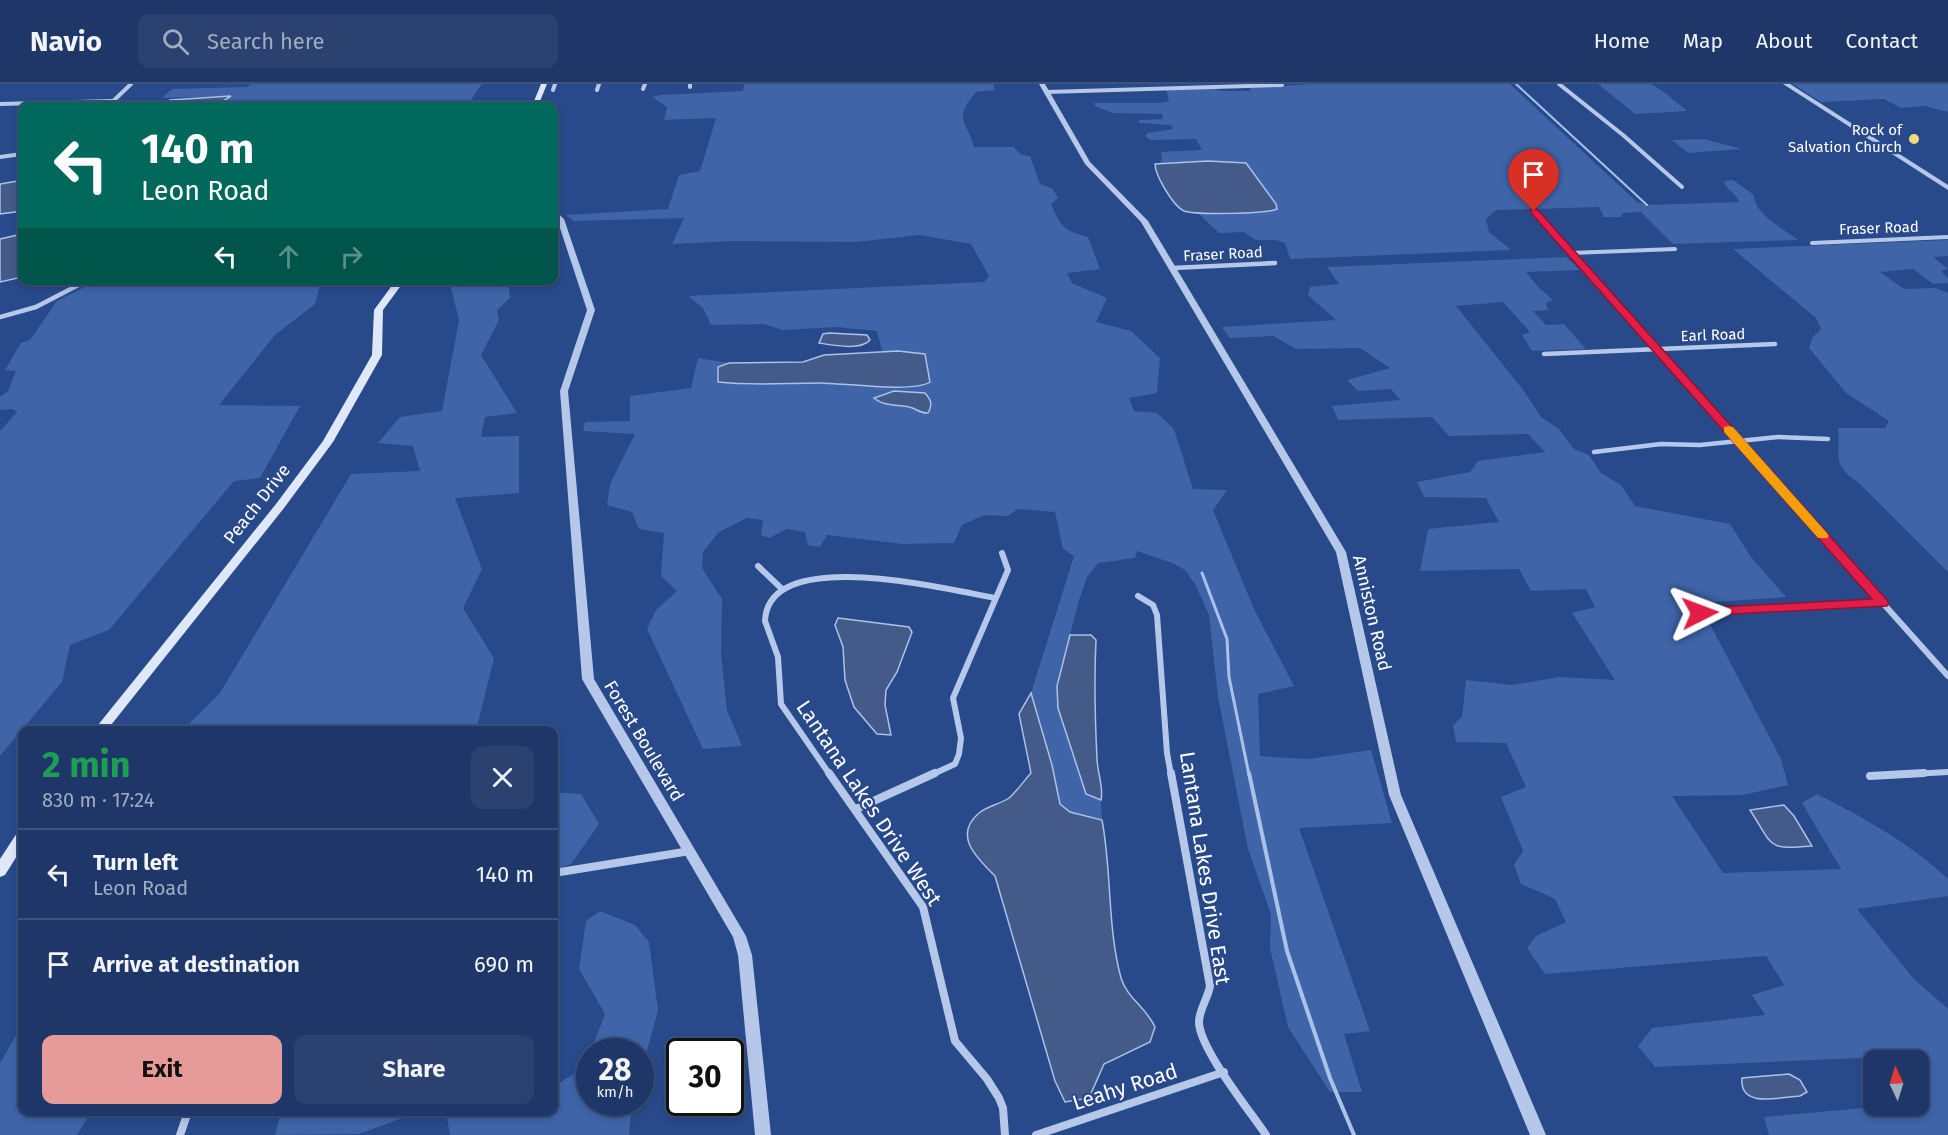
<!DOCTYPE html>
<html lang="en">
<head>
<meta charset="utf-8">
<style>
  :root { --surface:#1e3768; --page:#2b4271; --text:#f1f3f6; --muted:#a1acc0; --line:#3c517c; --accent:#e69b98 }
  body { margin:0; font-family:"Fira Sans",sans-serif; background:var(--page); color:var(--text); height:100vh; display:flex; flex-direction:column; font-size:22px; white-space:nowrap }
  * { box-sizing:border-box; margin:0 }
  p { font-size:20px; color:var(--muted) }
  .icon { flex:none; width:33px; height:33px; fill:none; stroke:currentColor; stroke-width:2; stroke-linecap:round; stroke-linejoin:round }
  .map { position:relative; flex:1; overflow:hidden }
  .sheet { position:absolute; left:18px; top:642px; width:540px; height:390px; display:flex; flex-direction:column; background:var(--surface); border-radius:12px; box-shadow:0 3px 9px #0003,0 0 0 2px var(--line) }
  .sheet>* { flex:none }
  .guide { position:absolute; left:18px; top:18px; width:540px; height:183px; border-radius:12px; box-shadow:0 3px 9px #0003,0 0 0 2px var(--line); background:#00695c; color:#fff; overflow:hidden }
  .needle { width:39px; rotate:356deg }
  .buttons { position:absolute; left:1863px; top:966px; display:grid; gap:12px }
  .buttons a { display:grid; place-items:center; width:66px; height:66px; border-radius:12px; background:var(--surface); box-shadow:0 3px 9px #0003,0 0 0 2px var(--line); font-size:30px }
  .speed { position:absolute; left:576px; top:954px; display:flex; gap:12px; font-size:30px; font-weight:700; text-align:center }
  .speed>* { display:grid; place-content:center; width:78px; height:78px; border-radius:50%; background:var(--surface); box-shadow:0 3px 9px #0003,0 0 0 2px var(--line); line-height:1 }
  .speed small { font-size:15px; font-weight:400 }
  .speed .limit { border:3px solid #111; border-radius:9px; background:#fff; color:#111 }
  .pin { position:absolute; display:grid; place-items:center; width:51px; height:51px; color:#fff; margin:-62px -26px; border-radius:50% 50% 50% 0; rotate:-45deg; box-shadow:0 0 6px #0007 }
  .pin .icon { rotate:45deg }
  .me { position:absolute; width:66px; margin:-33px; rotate:87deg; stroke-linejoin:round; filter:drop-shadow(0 0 4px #0008) }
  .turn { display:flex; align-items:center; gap:21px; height:126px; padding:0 24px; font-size:27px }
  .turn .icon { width:78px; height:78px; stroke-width:2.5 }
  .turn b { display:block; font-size:42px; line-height:51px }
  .lanes { display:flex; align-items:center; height:57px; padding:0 24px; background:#0003; justify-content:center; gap:30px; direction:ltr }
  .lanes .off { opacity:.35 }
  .round { display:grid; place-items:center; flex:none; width:63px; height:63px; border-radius:12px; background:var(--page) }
  .headline { display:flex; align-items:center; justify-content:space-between; height:102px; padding:0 24px }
  h1 { font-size:36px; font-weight:700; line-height:45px; color:#1e9e55 }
  .cta { display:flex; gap:12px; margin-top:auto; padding:12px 24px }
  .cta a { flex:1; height:69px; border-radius:12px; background:var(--accent); color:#111; font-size:24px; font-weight:700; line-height:69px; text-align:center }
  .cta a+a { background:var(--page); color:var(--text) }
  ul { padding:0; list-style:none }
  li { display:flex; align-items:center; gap:18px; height:90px; padding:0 24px; border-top:2px solid var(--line) }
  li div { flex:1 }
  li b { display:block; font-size:22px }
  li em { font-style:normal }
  header { display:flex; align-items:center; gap:36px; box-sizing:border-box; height:84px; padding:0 30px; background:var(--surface); border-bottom:2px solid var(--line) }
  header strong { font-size:28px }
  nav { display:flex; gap:33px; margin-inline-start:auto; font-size:21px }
  .search { width:420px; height:54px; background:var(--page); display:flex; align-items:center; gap:15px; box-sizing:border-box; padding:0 21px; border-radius:12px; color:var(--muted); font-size:22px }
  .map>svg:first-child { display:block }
  .green { fill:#3f64a8 }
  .water { fill:#445b8a; stroke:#aac1ea; stroke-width:1.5 }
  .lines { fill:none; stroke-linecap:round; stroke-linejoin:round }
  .stream-far2 { stroke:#aac1ea; stroke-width:2 }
  .stream-far1 { stroke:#aac1ea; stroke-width:3 }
  .stream { stroke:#aac1ea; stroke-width:4 }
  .minor-far3 { stroke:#b5c8e9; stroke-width:4 }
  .minor-far2 { stroke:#b5c8e9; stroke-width:4.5 }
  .minor-far1 { stroke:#b5c8e9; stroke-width:6 }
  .minor { stroke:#b5c8e9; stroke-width:8 }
  .tertiary { fill:#b5c8e9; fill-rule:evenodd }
  .secondary { fill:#dfe8f8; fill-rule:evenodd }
  .route { fill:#e11d48; stroke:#92132f; stroke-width:1.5 }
  .slow { fill:#f59e0b }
  .poi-dot { fill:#f1db7b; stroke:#28498a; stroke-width:2 }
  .labels { text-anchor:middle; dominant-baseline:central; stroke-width:4.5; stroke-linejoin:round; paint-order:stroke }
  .far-poi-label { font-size:15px; fill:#fff; stroke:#28498a; text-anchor:end }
  .far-street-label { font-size:15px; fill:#fff; stroke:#28498a }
  .street-label { font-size:18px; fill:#fff; stroke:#28498a }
  .near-street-label { font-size:21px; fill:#fff; stroke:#28498a }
</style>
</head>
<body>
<header>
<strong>Navio</strong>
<div class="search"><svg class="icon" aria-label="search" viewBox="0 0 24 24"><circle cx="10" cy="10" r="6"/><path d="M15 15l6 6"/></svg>Search here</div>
<nav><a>Home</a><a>Map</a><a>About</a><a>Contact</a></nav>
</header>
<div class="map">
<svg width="1948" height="1051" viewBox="0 0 1948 1051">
  <rect width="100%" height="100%" fill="#28498a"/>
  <g class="green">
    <path d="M252 0H482L468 20 471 22H157L159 20 220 19 230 12 162 14 172 5 246 3Z"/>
    <path d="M744 0H993L995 6 976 8C953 36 966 35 974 63H1013L1022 71 1030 72 1040 100 1053 105 1058 114 1051 120C1061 143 1063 146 1088 153L1100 185 1067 189 1072 199 1107 214 1096 238 1131 247 1160 274 1157 309 1129 314 1134 327 1157 329 1174 345 1193 405 1227 406 1213 426 1254 525 1294 602 1258 610 1260 672 1308 675 1371 666 1392 739 1299 744 1370 947 1344 950 1362 1008H1330L1288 943 1270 864 1271 830 1248 765 1218 613 1209 531 1195 500 1185 486 1172 479 1137 467 1135 474 1098 479 1087 493 1079 516 1057 602 1086 710 1101 716 1102 736 1070 728 1060 720 1052 681 1031 609 1074 472 1063 465 1055 428 1018 425 1008 432 984 431 962 441 954 459 902 460 827 451 820 463 808 461 805 448 787 445 769 454 761 451 763 436 747 434 719 448 703 468 702 484 722 515 721 570 727 626 742 662 703 665 647 545 656 526 677 507 661 492 664 449 639 445 632 428 607 421 610 400 635 350 583 347 585 338 630 337V312L691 304 698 274 729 279 718 283V297L747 301 821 299 899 302 898 267H882L877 247 837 243 783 246 764 240 711 241 703 224 688 212 984 198 989 192 971 160 920 151 855 158 736 157 672 160 684 134 574 137 566 131 668 125 679 91 700 87 716 34 664 36 667 23 652 13 661 11 743 7Z"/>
    <path d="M1314 0H1510L1637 118 1646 121 1739 118C1737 109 1725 106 1724 97L1733 96 1754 111C1754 130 1784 145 1798 156L1673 160 1641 128 1623 129 1621 133H1604L1599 123 1496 126 1486 135 1489 148 1511 166 1290 175 1285 159 1276 156H1255L1244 148 1219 149 1199 130 1274 127 1246 79 1208 77 1160 79 1162 76 1161 68 1202 66 1196 55 1150 56 1145 52 1147 49 1173 45 1171 41 1139 39V36L1163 35 1162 30 1112 29 1095 22 1094 19H1160L1169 17 1166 5 1213 4 1221 7H1251L1250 4Z"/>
    <path d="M1598 0H1651L1664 8 1687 27 1635 30Z"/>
    <path d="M1793 0H1948V28L1925 22 1901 24 1884 15 1821 18Z"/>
    <path d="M1704 55 1742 65 1688 69 1672 56Z"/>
    <path d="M1948 156V172L1933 173 1948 185 1941 187 1948 194V199L1933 200 1913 185 1880 188 1904 205 1936 204 1948 209V488L1860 400C1830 379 1841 375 1838 344H1885L1889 337 1846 309 1809 264 1812 254 1821 245 1816 234 1733 165Z"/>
    <path d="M1566 173 1580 186 1526 188 1538 203 1553 216 1546 219 1548 226 1533 227 1546 241 1564 240 1586 265 1532 267 1522 251 1530 248 1503 218 1456 222 1524 307 1541 333 1559 345 1574 365 1589 371 1601 389 1621 401 1635 422 1730 440 1751 473 1786 513 1683 520 1711 542 1781 675 1788 701 1743 711 1672 712 1723 789 1841 785 1802 719 1817 710C1864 734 1910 759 1948 795V812L1857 825 1914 895 1948 925V1051H1769L1764 1033 1885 1022H1918V976H1874L1873 980 1859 974 1655 983 1638 962 1652 944 1765 931 1752 911 1784 901 1766 872 1545 890 1527 864 1536 852 1566 838 1555 815 1521 800 1514 781 1523 767 1501 713 1526 703 1506 659 1456 658 1453 641 1462 633 1466 596 1512 601 1559 593 1615 596 1572 529 1595 523 1586 505 1531 507 1519 485 1420 487 1428 445 1499 438 1486 414 1424 413 1417 398 1470 388 1478 377 1545 368 1528 350 1449 352 1432 333 1338 336 1332 322 1400 316 1391 305 1358 307 1347 296 1390 284 1360 264 1296 265 1273 252 1230 254 1222 243 1336 236 1308 211 1310 203 1339 200 1327 183Z"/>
    <path d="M96 197H321L315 220 275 251 219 321 300 322 260 394 234 397 109 546 70 561 62 598 0 672V347L17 328 12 325 0 326V313L8 307 16 287 5 286 21 259 30 256 57 217Z"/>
    <path d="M457 197H508L510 214 497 226 499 236 481 271 517 329 485 333 481 353 519 352V409L455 414 482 485 463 524 494 574 477 643 481 646H183L220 609 351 390 420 387 413 362 378 359 400 333 442 327 459 236 451 204Z"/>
    <path d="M554 708 581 710 599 740 571 780 554 786Z"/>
    <path d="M600 827 635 841 649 858 658 926 641 989 640 968 591 967 605 930 579 885 586 837Z"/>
    <path d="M22 941V1028H91L77 1051H0V979Z"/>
    <path d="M589 973 590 1018 632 1019 629 1051H450L446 1028H554V1002L586 983Z"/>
    <path d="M281 1028H419L359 1050 275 1051Z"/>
  </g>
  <g class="water">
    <path d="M231 12 220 19 171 20 170 16Z"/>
    <path d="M1208 77 1246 79 1276 120 1277 125C1268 130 1194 131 1184 127 1173 122 1155 91 1155 80Z"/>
    <path d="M18 97 22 103V127L0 130V100Z"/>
    <path d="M22 150V193L0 198V155Z"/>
    <path d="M829 249 867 251 870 256C861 267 832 261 819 259L823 250Z"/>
    <path d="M898 267 925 270 930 298C914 309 842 299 820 299 785 299 752 302 718 298V283L729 279 803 278 824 271Z"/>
    <path d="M894 307 925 309C931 316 933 320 928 329 920 330 916 324 909 323 897 321 883 322 874 314Z"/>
    <path d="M838 534 909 543 912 548 897 588 886 606 885 621 891 651 877 650 854 623 845 596 843 563 835 541Z"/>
    <path d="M1070 551H1091L1096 556C1094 596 1095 635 1097 674 1097 689 1104 702 1101 716L1086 710 1058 624 1057 602Z"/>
    <path d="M1031 609 1052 681 1060 720 1070 728 1102 736C1112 788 1107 842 1121 894 1127 914 1146 923 1155 943L1150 958 1104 980 1089 1014 1065 1018 1055 997 995 792C978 775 952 752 979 729 988 722 1000 720 1009 714 1017 707 1024 697 1031 689L1019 630Z"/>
    <path d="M1784 721 1794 732 1812 762C1766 766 1774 763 1750 726Z"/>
    <path d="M1789 990 1800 996 1807 1008 1800 1012C1780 1013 1739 1025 1742 994Z"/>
  </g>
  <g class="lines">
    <path class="stream-far2" d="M1516 0 1647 121"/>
    <path class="stream-far1" d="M1202 489 1227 555 1229 593 1249 691"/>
    <path class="stream" d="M1249 689 1287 867 1330 994 1354 1051"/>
    <g class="minor-far3">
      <path d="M690 0V3"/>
      <path d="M1559 0 1623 51 1682 103"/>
      <path d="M643 5 645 0"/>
      <path d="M553 6 555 0"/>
      <path d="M597 6 599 0"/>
      <path d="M1047 8 1282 1"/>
      <path d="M0 20 113 17"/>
      <path d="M108 22 131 0"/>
      <path d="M0 73 22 70"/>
      <path d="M1534 127 1581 179"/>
      <path d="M1812 159 1948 153"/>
      <path d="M1571 169 1675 165"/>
      <path d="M1267 179H1275"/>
    </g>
    <g class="minor-far2">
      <path d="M1579 178 1782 405"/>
      <path d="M1173 184 1275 179"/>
      <path d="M0 233 36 223 88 196"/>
      <path d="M1544 270 1775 260"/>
      <path d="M1594 368 1661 360 1700 361 1778 353 1828 355"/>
    </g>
    <g class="minor-far1">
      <path d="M1780 404 1948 592"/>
      <path d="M758 482 782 505"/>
      <path d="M1138 512 1153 521 1157 531 1167 669 1171 691"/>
      <path d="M1700 529 1883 519"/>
      <path d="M830 691 781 620 778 573 765 537C768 460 950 506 995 514"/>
      <path d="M931 691 955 680 959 670 961 654 953 614 1008 486 1002 469"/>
      <path d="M1894 691 1948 688"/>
    </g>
    <g class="minor">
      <path d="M829 689 923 823 955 957 987 995 999 1014 1003 1024 1005 1051"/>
      <path d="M1171 689 1210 902C1208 914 1199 926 1199 938 1199 964 1250 1027 1266 1051"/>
      <path d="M1870 692 1924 689"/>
      <path d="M856 725 935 689"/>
      <path d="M554 789 690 767"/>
      <path d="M180 1051 188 1028"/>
      <path d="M1036 1051 1224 988"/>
    </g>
    <g class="tertiary">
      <path d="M1039 0H1045L1090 78 1148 137 1346 468 1401 711 1546 1051H1530L1389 711 1336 468 1141 138 1085 80Z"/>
      <path d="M1783 0H1790L1948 101V106Z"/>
      <path d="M554 126 564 135 595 226 568 307 594 595 746 852 752 871 771 1051H755L738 871 733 853 582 595 560 307 587 226 557 135 554 132Z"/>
    </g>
    <g class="secondary">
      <path d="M541 0H547L538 22H532Z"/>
      <path d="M396 196H405L383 226 382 271 333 358 284 424 107 646H94L276 420 323 357 372 271 374 226Z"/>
      <path d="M22 747V764L5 791 0 793V775L17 749Z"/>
    </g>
  </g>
  <path class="route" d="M1531 125H1537L1887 516 1889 519 1887 522 1695 532 1693 529 1695 526 1700 524 1872 515 1531 129Z"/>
  <path class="slow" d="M1729 342 1733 343 1827 449 1829 452 1827 454H1818L1724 348V343Z"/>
  <circle class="poi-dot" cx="1914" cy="55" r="6"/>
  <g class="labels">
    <g class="far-poi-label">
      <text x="1902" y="46">Rock of<tspan x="1902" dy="17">Salvation Church</tspan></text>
    </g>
    <g class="far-street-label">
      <text transform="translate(1879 144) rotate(-2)">Fraser Road</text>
      <text transform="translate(1223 170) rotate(-3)">Fraser Road</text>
      <text transform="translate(1713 251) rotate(-2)">Earl Road</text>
    </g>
    <g class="street-label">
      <text transform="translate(257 420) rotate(-52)">Peach Drive</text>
      <text transform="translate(1372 529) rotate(77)">Anniston Road</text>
      <text transform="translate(644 657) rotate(59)">Forest Boulevard</text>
    </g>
    <g class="near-street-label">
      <text transform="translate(869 719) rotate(56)">Lantana Lakes Drive West</text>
      <text transform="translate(1205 784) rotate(81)">Lantana Lakes Drive East</text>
      <text transform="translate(1125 1003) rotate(-18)">Leahy Road</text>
    </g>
  </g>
</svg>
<div class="buttons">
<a><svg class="needle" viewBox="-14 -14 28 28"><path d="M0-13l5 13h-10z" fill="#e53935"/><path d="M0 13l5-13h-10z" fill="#a1acc0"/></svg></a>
</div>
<div class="speed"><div>28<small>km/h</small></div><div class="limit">30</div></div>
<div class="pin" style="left:1534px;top:127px;background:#d93025"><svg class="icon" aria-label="arrive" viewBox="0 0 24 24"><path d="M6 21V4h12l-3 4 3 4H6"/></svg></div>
<svg class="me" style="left:1700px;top:529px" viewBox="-20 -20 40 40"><path d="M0-17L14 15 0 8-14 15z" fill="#e11d48" stroke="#fff" stroke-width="4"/></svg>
<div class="guide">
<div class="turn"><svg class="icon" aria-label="left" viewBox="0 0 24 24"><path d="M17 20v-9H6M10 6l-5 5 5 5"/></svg><div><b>140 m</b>Leon Road</div></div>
<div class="lanes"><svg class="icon" aria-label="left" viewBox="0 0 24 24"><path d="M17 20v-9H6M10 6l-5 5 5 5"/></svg><svg class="icon off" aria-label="ahead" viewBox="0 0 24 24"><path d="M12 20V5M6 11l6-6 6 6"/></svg><svg class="icon off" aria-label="right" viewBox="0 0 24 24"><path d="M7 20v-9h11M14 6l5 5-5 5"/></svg></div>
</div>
<section class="sheet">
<div class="headline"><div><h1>2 min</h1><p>830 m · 17:24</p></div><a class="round"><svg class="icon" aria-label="close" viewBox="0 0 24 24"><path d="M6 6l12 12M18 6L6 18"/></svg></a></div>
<ul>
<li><svg class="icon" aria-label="left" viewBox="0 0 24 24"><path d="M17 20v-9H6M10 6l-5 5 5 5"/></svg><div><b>Turn left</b><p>Leon Road</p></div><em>140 m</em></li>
<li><svg class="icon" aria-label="arrive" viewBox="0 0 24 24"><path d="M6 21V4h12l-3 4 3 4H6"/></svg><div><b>Arrive at destination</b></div><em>690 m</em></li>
</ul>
<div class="cta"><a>Exit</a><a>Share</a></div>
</section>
</div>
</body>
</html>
